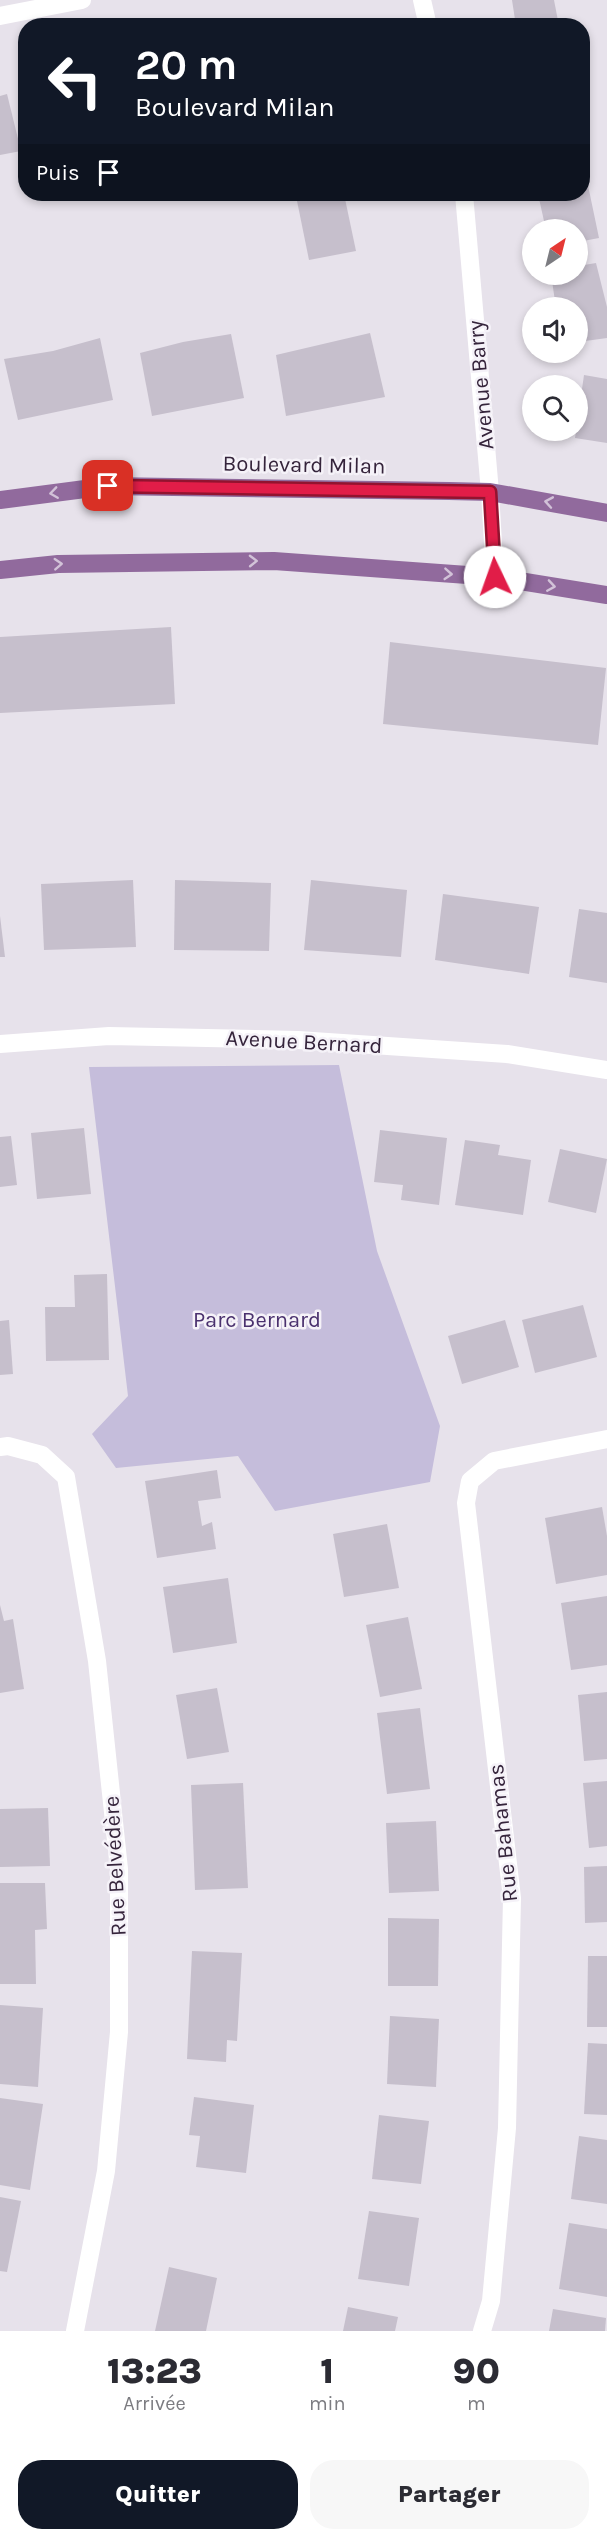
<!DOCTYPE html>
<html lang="fr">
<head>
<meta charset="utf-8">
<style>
  :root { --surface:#fff; --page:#f7f7f7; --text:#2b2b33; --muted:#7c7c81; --accent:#111827 }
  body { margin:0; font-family:Karla,sans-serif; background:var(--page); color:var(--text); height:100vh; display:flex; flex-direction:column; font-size:22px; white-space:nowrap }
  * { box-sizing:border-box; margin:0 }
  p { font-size:20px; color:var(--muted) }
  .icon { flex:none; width:33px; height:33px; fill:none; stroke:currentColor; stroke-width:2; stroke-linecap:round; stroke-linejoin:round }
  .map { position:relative; height:2331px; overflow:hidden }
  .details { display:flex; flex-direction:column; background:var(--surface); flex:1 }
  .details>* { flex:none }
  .guide { position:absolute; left:18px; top:18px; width:572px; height:183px; border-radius:24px; box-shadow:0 3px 9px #0003; background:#111827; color:#fff; overflow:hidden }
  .needle { width:39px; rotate:35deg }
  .buttons { position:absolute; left:522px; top:219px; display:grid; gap:12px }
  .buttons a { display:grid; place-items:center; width:66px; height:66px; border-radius:50%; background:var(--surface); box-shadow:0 3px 9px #0003; font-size:30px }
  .pin { position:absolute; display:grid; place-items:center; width:51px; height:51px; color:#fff; margin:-26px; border-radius:12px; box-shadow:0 3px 9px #0006 }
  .me { position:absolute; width:66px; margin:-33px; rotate:357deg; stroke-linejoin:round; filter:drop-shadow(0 0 4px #0008) }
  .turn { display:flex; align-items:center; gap:21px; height:126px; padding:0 18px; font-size:27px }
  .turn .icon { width:78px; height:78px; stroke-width:2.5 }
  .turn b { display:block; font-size:42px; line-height:51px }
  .then { display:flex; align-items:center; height:57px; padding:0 18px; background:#0003; gap:12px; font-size:22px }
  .eta { display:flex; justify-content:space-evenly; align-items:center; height:102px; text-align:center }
  .eta b { font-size:36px; font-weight:800; line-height:42px }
  .primary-button { display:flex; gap:12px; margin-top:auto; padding:12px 18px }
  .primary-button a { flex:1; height:69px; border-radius:24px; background:var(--accent); color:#fff; font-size:24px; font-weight:800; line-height:69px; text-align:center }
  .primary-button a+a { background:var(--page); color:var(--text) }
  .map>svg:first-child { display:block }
  .green { fill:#c5bddb }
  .building { fill:#c6bfcc }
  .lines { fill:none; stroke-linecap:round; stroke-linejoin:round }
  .minor { stroke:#fff; stroke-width:18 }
  .major { stroke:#916a9d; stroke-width:18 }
  .oneway { stroke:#d2c2d8 }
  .route-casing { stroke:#92132f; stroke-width:15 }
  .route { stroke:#e11d48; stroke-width:10 }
  .labels { text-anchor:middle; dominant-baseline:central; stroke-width:5; stroke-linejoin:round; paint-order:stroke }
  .street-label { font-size:22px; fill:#35243b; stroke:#f5f2f8 }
  .park-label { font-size:22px; fill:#4a316e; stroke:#f5f2f8 }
</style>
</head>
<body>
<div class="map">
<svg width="607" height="2331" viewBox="0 0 607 2331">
  <rect width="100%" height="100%" fill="#e7e2eb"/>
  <path class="green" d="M339 1065 377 1251 440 1426 430 1482 275 1511 238 1456 116 1468 92 1434 128 1396 89 1067Z"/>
  <g class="building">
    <path d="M512 0H554L559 26H516Z"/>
    <path d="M7 94 21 151 0 155V96Z"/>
    <path d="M582 112 590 144 582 145Z"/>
    <path d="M582 171H585L599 238 578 242V230H546L538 194H582Z"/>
    <path d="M307 194H344L356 251 309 260 296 196Z"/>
    <path d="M596 263 607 307V338L578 342V308H556L551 274H578V266Z"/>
    <path d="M370 333 385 397 286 416 276 355Z"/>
    <path d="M231 334 244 398 152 416 140 353 183 342Z"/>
    <path d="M100 338 113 400 18 420 4 359 53 351Z"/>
    <path d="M584 375 607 379V443L575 438Z"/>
    <path d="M171 627 175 704 0 713V637Z"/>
    <path d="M390 642 606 668 598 745 383 724Z"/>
    <path d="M133 880 136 947 44 950 41 884Z"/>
    <path d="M175 880 271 883 269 951 174 950Z"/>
    <path d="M311 880 407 890 401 957 304 950Z"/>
    <path d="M443 894 539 907 529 974 435 960Z"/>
    <path d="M579 909 607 913V983L569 977Z"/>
    <path d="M0 916 5 957H0Z"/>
    <path d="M84 1128 91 1194 37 1199 31 1133Z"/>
    <path d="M380 1130 447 1138 439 1205 401 1200 403 1185 374 1182Z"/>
    <path d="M11 1136 17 1185 0 1187V1137Z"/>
    <path d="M465 1140 500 1145 498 1155 531 1160 523 1215 455 1205Z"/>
    <path d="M560 1149 607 1159 596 1213 548 1202Z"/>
    <path d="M107 1274 109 1360 46 1361 45 1307H75L74 1275Z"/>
    <path d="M583 1305 597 1357 535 1373 522 1320Z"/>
    <path d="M9 1320 13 1374 0 1375V1321Z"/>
    <path d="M505 1320 519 1367 462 1384 448 1336Z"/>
    <path d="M217 1470 221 1498 198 1501 202 1526 212 1522 216 1549 157 1558 145 1481Z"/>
    <path d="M602 1507 607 1536V1575L556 1584 545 1518Z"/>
    <path d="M387 1524 399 1588 344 1597 333 1534Z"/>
    <path d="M228 1578 237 1643 173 1653 163 1587Z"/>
    <path d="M607 1596V1665L571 1670 561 1603Z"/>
    <path d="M0 1605 4 1621 13 1619 24 1689 0 1693Z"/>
    <path d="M408 1617 422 1689 380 1697 366 1625Z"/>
    <path d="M217 1688 229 1752 187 1759 176 1695Z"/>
    <path d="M607 1692V1759L584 1761 578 1695Z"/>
    <path d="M420 1708 430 1789 387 1794 377 1713Z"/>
    <path d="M607 1781V1846L589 1848 583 1783Z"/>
    <path d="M243 1783 248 1888 195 1890 191 1785Z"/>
    <path d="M48 1808 50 1866 0 1867V1809Z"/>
    <path d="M436 1821 439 1891 389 1893 386 1823Z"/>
    <path d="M607 1866V1922L585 1923 584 1867Z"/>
    <path d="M0 1883H45L47 1929 35 1930 36 1984H0Z"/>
    <path d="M388 1918 439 1919 438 1986H388Z"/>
    <path d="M192 1951 242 1953 237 2041 227 2040 226 2062 187 2059Z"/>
    <path d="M588 1956H607V2027H587Z"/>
    <path d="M0 2005 43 2008 38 2087 0 2084Z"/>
    <path d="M390 2016 439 2019 436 2087 387 2084Z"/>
    <path d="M588 2043 607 2044V2115L584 2114Z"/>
    <path d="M194 2097 254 2105 246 2173 196 2167 200 2136 189 2135Z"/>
    <path d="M0 2098 43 2104 30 2190 0 2185Z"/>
    <path d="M379 2115 429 2121 421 2184 372 2179Z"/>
    <path d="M579 2136 607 2140V2204L571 2199Z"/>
    <path d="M0 2197 21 2201 7 2272 0 2271Z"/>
    <path d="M369 2211 419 2218 409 2286 358 2279Z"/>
    <path d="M569 2223 607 2229V2297L559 2289Z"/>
    <path d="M169 2267 217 2278 206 2331H155Z"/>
    <path d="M348 2307 398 2317 395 2331H343Z"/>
    <path d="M553 2309 606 2318 605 2331H549Z"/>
  </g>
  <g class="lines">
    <g class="minor">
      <path d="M422 0 428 26"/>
      <path d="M0 16 82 0"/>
      <path d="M464 194 490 492 495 577"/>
      <path d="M0 1044 109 1036 298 1040 507 1054 607 1070"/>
      <path d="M0 1447 8 1446 42 1455 66 1477 97 1661 119 1869V2032L106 2171 75 2331"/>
      <path d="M482 2331 491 2301 507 2128 512 1898 466 1503 470 1481 494 1461 607 1439"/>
    </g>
    <g class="major">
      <path d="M0 500 108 486 449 491 490 492 607 513"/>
      <path d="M0 570 58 564 274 561 495 577 607 595"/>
    </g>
  </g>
  <defs><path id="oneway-chevron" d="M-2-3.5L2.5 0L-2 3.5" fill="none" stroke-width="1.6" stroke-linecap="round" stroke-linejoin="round" transform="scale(1.5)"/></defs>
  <g class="oneway">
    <use href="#oneway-chevron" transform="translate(54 493) rotate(172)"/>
    <use href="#oneway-chevron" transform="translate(549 502) rotate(-170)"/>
    <use href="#oneway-chevron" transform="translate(253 561) rotate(-1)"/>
    <use href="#oneway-chevron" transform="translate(58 564) rotate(-3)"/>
    <use href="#oneway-chevron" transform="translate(448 574) rotate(4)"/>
    <use href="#oneway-chevron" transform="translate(551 586) rotate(9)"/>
  </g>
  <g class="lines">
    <g class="route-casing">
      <path id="route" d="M108 486 490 492 495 577"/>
    </g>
    <use href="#route" class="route"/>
  </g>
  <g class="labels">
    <g class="street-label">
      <text transform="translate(481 385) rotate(-95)">Avenue Barry</text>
      <text transform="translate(304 465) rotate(1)">Boulevard Milan</text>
      <text transform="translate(304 1042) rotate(3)">Avenue Bernard</text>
      <text transform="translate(503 1833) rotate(-96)">Rue Bahamas</text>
      <text transform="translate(115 1866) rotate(-93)">Rue Belvédère</text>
    </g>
    <g class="park-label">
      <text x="257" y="1320">Parc Bernard</text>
    </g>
  </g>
</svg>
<div class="buttons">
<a><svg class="needle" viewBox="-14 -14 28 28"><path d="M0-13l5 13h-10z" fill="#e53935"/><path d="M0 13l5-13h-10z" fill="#7c7c81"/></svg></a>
<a><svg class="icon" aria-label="sound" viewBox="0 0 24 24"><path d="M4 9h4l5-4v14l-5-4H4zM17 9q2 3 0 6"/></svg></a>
<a><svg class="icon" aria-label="search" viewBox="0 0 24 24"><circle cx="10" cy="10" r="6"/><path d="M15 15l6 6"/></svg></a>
</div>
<div class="pin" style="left:108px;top:486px;background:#d93025"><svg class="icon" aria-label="arrive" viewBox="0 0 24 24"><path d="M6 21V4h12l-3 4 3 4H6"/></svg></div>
<svg class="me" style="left:495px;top:577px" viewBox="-20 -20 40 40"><circle r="19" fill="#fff"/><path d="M0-13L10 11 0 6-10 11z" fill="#e11d48"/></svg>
<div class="guide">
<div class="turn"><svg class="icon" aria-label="left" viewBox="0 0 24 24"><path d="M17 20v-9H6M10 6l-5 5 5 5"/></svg><div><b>20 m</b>Boulevard Milan</div></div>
<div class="then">Puis<svg class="icon" aria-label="arrive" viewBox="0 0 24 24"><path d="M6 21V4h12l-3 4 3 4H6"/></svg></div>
</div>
</div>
<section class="details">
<div class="eta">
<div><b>13:23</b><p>Arrivée</p></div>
<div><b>1</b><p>min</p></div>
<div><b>90</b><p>m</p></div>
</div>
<div class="primary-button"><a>Quitter</a><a>Partager</a></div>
</section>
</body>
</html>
